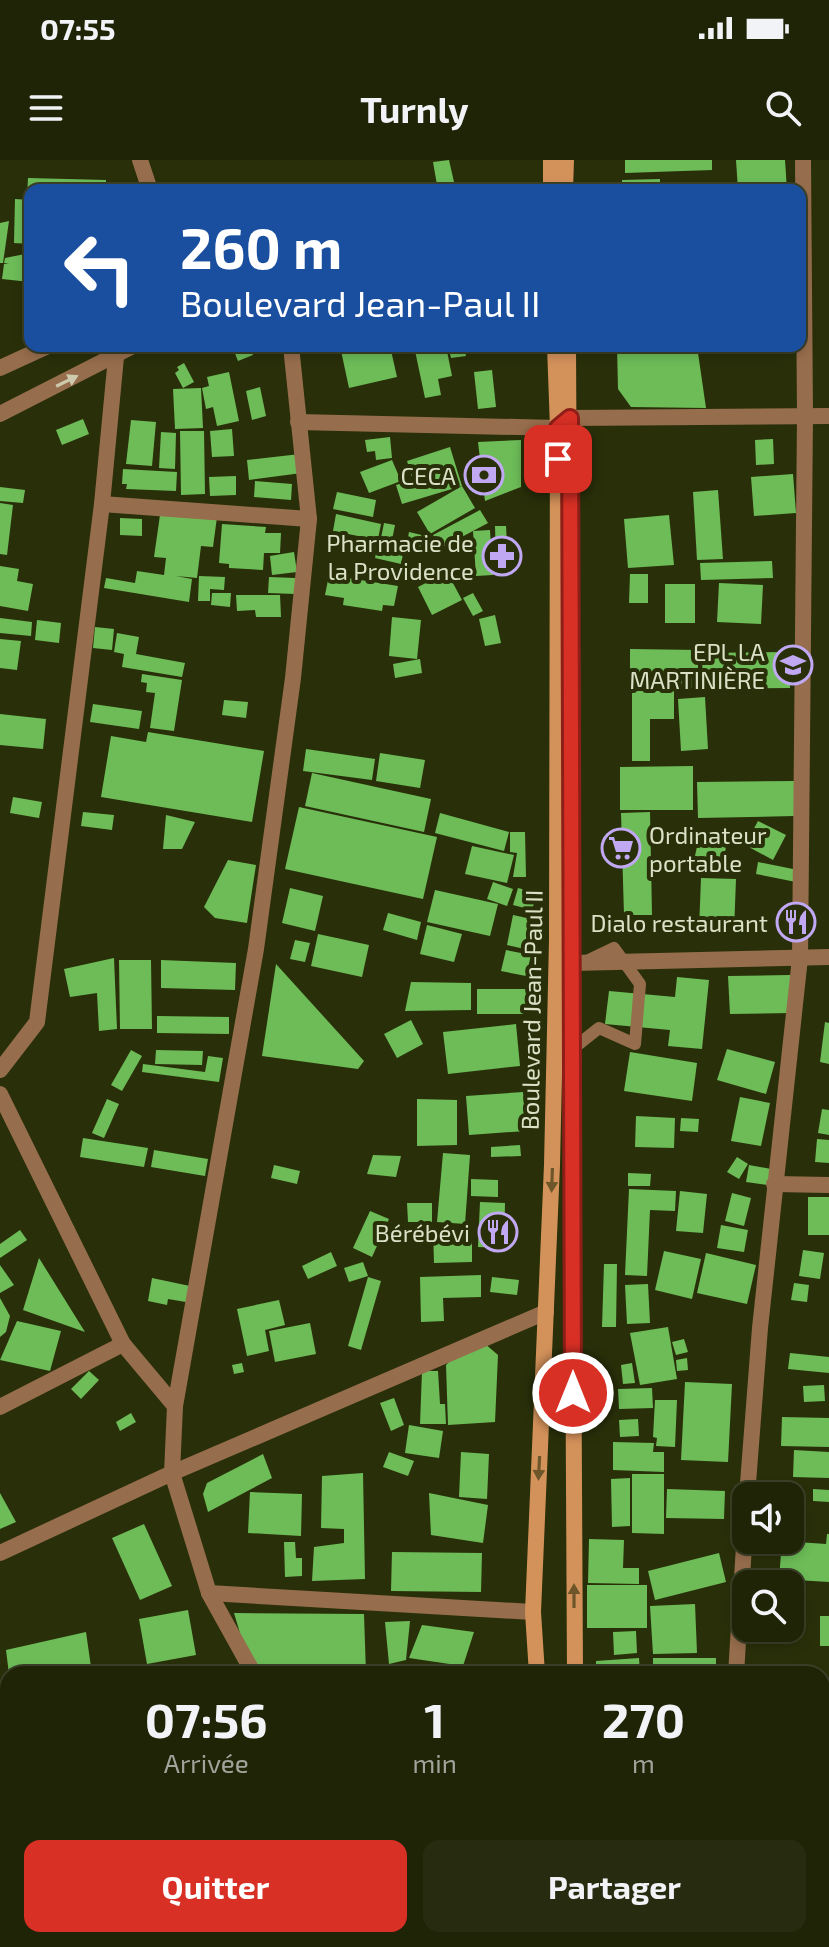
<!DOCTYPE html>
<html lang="fr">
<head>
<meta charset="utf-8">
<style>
  :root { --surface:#1f2407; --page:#272c11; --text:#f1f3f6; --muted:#a1a49b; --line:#3c4128; --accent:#d93025 }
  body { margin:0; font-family:"Exo 2",sans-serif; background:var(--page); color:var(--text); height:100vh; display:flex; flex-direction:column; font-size:30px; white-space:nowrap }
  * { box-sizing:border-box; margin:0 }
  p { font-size:26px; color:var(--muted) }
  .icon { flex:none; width:44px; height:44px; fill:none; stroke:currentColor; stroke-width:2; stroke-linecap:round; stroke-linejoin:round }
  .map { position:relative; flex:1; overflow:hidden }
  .sheet { position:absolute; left:0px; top:1506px; width:830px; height:282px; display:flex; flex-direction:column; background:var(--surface); border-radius:24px 24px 0 0; box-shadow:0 4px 12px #0003,0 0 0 2px var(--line) }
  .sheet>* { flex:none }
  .top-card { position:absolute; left:24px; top:24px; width:782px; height:168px; border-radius:16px; box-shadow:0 4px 12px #0003,0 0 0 2px var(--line); background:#1a4fa0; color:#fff; overflow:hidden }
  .controls { position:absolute; left:732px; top:1322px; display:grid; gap:16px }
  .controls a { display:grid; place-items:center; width:72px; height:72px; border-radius:16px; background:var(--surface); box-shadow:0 4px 12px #0003,0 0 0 2px var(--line); font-size:40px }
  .pin { position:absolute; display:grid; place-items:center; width:68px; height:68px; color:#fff; margin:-34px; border-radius:16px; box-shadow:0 4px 12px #0006 }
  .me { position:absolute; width:88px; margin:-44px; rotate:0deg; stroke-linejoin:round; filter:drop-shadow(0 0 6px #0008) }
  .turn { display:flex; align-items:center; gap:28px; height:168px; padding:0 24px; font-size:36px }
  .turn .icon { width:104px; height:104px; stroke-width:2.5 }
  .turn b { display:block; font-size:56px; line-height:68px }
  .eta { display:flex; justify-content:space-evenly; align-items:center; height:136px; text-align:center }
  .eta b { font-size:48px; font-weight:700; line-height:56px }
  .primary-button { display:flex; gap:16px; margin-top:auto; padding:16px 24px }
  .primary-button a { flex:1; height:92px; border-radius:16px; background:var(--accent); color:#fff; font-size:32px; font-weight:700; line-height:92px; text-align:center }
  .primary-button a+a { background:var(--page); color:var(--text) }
  .status { display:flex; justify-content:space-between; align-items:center; height:56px; padding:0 40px; background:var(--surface); direction:ltr }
  .status svg { height:22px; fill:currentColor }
  header { display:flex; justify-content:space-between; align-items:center; height:104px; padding:0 24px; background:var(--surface); font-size:36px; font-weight:700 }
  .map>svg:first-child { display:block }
  .building { fill:#6dbc58 }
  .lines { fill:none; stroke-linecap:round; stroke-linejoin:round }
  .service { stroke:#976e4d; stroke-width:12 }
  .minor { stroke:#976e4d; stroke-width:16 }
  .tertiary { stroke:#976e4d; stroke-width:16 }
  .secondary { stroke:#d4925b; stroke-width:16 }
  .oneway { fill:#cdcaae }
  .oneway2 { fill:#6d572a }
  .route-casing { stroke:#8d1f18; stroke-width:20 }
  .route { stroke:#d93025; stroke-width:14 }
  .labels { text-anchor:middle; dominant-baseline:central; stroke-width:8; stroke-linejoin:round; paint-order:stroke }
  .poi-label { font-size:24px; fill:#dae1c6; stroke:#293009; text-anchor:end }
  .street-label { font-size:24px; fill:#dae1c6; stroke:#293009 }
</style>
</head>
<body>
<div class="status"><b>07:55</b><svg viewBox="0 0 49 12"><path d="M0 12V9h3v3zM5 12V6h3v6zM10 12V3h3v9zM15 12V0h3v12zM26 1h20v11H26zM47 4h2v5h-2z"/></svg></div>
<header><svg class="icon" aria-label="menu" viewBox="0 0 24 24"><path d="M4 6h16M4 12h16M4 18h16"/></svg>Turnly<svg class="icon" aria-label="search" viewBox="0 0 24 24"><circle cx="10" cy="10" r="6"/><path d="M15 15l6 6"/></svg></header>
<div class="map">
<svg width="829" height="1787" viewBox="0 0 829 1787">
  <rect width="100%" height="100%" fill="#293009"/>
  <g class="building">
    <path d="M449 0 454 22 437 25 433 2Z"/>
    <path d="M625 0H712V10L625 13Z"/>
    <path d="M736 0H785L787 30H738Z"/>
    <path d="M28 18 106 20V30H30V37H27Z"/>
    <path d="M660 19V30H622V20Z"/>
    <path d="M708 23V30H665V24Z"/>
    <path d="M15 39 30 40V84L14 83Z"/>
    <path d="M9 61 3 103H0V63Z"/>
    <path d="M30 93V122L2 119 4 104H9L4 103 5 98Z"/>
    <path d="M232 186H249L253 195 238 201Z"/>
    <path d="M340 186H390L397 217 349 228Z"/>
    <path d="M414 186H446L452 216 438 219 441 235 425 238Z"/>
    <path d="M448 186H464L466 196 451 198Z"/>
    <path d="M617 186H697L706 248 631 247 618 229Z"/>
    <path d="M184 203 194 222 183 228 175 213 179 210 177 207Z"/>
    <path d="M492 210 496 247 478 249 474 212Z"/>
    <path d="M229 212 239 261 217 266 213 247 206 249 202 228 209 226 207 217Z"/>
    <path d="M260 227 266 256 252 260 246 231Z"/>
    <path d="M201 228 203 268 175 269 173 229Z"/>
    <path d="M83 259 89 274 62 285 56 270Z"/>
    <path d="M131 260 156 262 152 306 126 304Z"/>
    <path d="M232 269 234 296 212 297 210 271Z"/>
    <path d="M180 271H204L205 334 181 335Z"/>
    <path d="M161 272 176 273 175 309 159 308Z"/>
    <path d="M390 277 392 298 376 300 375 291 367 292 365 280Z"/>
    <path d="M773 279 774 304 756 305 755 280Z"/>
    <path d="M521 280V327L485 341 478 282Z"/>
    <path d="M450 287 462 326 402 344 396 325 413 320 407 301Z"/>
    <path d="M300 294 302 313 249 320 247 300Z"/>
    <path d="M392 300 401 321 369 333 360 312Z"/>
    <path d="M123 309 177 312 176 331 126 329 127 324H122Z"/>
    <path d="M793 314 796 353 754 356 751 317Z"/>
    <path d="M236 316V335L210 336 209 317Z"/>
    <path d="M255 321 292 324 291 340 254 337Z"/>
    <path d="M462 326 475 348 430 374 417 352Z"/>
    <path d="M0 327 25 330 23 343 0 341Z"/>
    <path d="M718 330 723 399 697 400 693 332Z"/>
    <path d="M337 332 376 340 373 357 333 349Z"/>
    <path d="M0 343 13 345 7 395 0 394Z"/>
    <path d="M480 350 488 363 441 388 433 375Z"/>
    <path d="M336 354 381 364 377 384 404 389 401 404 375 398 377 389 371 388 373 379 333 371Z"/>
    <path d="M160 355 217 357 213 387 201 386 197 418 176 416 192 419 189 442 104 428 106 418 135 423 137 411 164 415 166 398 154 397Z"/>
    <path d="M669 355 674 405 628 408 624 359Z"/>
    <path d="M120 358 142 359V376L120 375Z"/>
    <path d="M384 363 395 365 391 385 380 383Z"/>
    <path d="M222 364 266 367 265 373H281L280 393H264L263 410 229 408V404L219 403Z"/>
    <path d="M495 366H506L508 402 496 403Z"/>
    <path d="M490 370 493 415 476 416 473 371Z"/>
    <path d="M409 372 430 377 426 392 406 388Z"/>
    <path d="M294 392 297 412 272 415 270 396Z"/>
    <path d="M772 401 773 418 701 420 700 403Z"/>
    <path d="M0 406 19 409 17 421 33 424 28 451 0 446Z"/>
    <path d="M447 412 462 440 432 455 418 427Z"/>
    <path d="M630 414H648V443H629Z"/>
    <path d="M329 415 398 426 394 446 383 445 382 451 343 445 344 438 325 435Z"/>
    <path d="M199 416 225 417 224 430 210 429V441H198Z"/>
    <path d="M269 417 295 418V434L268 433Z"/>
    <path d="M719 423 763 425 761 464 717 462Z"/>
    <rect x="665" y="424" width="30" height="39"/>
    <path d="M212 433H231L230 447 211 445Z"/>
    <path d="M473 433 483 451 473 456 463 438Z"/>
    <path d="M236 435H280L281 457H256L255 450 237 451Z"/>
    <path d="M495 455 501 483 485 486 479 459Z"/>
    <path d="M392 457 421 460 417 499 389 496Z"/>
    <path d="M0 458 32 462 31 476 0 473Z"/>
    <path d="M37 460 61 463 59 483 35 480Z"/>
    <path d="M95 467 114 469 112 490 93 488Z"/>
    <path d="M117 473 139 477 136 494 185 503 182 517 122 507 124 494 114 492Z"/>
    <path d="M0 479 21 481 17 510 0 508Z"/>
    <path d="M630 489 698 490V528L630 527Z"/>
    <path d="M790 492V528L703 529 702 493Z"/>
    <path d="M420 499 422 513 395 518 393 504Z"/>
    <path d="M142 514 182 520 174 571 150 568 155 533 146 532 147 523 141 522Z"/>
    <path d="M632 531H674V559H650V601H632Z"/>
    <path d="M705 537 708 589 681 591 678 539Z"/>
    <path d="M224 540 248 542 246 558 222 555Z"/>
    <path d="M93 544 142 551 139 569 90 562Z"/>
    <path d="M0 554 46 559 43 589 0 585Z"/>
    <path d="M148 572 264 591 252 662 101 637 111 576 146 582Z"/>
    <path d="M306 589 375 599 372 620 303 611Z"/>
    <path d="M380 593 425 600 420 628 376 621Z"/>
    <path d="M693 606V650H620V607Z"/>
    <path d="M312 613 431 639 424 672 305 646Z"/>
    <path d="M794 621 795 656 698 658 697 622Z"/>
    <path d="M13 637 42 642 39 658 10 653Z"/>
    <path d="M299 647 437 677 423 739 285 709Z"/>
    <path d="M83 652 114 655 112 670 81 666Z"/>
    <path d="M650 652 652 755H624L621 653Z"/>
    <path d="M440 653 509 672 504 691 435 673Z"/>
    <path d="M166 655 195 662 182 689H163Z"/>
    <path d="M758 661 786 675 773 700 745 685Z"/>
    <path d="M510 672H525L526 717H513L517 693 510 692Z"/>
    <path d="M700 672 728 677 723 702 695 696Z"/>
    <path d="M472 686 514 695 507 723 465 714Z"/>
    <path d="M228 700 256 705 247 763 215 758 204 747Z"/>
    <path d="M758 702 798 710 796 722 756 714Z"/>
    <path d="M701 718 736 719 734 771 699 770Z"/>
    <path d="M493 722 513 729 507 746 487 739Z"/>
    <path d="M290 728 323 736 315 771 282 763Z"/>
    <path d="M518 728 537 733 532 750 513 745Z"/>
    <path d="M435 730 498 744 490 776 427 762Z"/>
    <path d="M388 753 421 762 417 780 383 770Z"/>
    <path d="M513 755 536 760 529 790 507 785Z"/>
    <path d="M427 765 462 774 454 802 420 794Z"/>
    <path d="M318 774 369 785 362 817 311 806Z"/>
    <path d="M295 780 310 783 305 802 290 799Z"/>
    <path d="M506 790 531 795 526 816 501 811Z"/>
    <path d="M114 798 117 869 99 871 97 833 70 837 64 809Z"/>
    <path d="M119 800H151L152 869H120Z"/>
    <path d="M161 800 236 803 235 830 161 828Z"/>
    <path d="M276 804 364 901 358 909 262 896Z"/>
    <path d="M790 815 791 853 730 854 728 816Z"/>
    <path d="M677 817 709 820 702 889 668 886 670 870 605 864 609 831 675 837Z"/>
    <path d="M411 822 471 823V850L405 851Z"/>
    <rect x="477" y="829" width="54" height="25"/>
    <path d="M157 856 229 857V874L157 873Z"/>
    <path d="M411 860 423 884 397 898 384 874Z"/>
    <path d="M825 862 829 863V904L820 902Z"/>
    <path d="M516 864 520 906 448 914 443 872Z"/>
    <path d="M727 889 775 902 766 934 717 920Z"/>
    <path d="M131 890 142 896 122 931 111 925Z"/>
    <path d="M156 890 203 891 202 905 155 904Z"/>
    <path d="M630 892 697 903 692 941 624 931Z"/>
    <path d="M208 896 223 898 219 922 142 912 143 904 205 912Z"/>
    <path d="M523 932 526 971 469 975 466 936Z"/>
    <path d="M740 937 770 943 761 986 731 981Z"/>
    <path d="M107 939 119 944 104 978 92 973Z"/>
    <path d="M417 939 457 940V985L417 986Z"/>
    <path d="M822 949 829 950V975L818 973Z"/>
    <path d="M636 956 675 958 674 988 635 987Z"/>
    <path d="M681 958 699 959 698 972 680 971Z"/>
    <path d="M83 978 148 988 144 1007 80 997Z"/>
    <path d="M817 979 829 980V1003L815 1002Z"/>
    <path d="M520 985 521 996 491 997V987Z"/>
    <path d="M154 990 208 999 205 1016 151 1007Z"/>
    <path d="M443 993 470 995 465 1064 437 1062Z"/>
    <path d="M373 995 401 996 396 1017 367 1014Z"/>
    <path d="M737 997 748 1004 739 1019 727 1012Z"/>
    <path d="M274 1005 300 1011 297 1024 271 1018Z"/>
    <path d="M749 1005 771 1009 768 1025 746 1022Z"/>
    <path d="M628 1013 651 1014 650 1026H628Z"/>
    <path d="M471 1019 498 1020V1037L471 1036Z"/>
    <path d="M629 1029 676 1031 675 1051 650 1050 647 1116 625 1115Z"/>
    <path d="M680 1031 707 1034 703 1073 676 1071Z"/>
    <path d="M732 1033 751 1038 744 1066 725 1061Z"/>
    <rect x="808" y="1037" width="21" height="38"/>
    <path d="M480 1042 505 1043 504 1088 478 1087Z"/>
    <path d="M407 1043H432V1062H408Z"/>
    <path d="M370 1051 389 1059 372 1097 353 1088Z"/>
    <path d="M721 1065 748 1070 744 1092 717 1088Z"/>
    <path d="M20 1070 27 1080 0 1098V1084Z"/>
    <path d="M472 1070V1102L434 1103 433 1071Z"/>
    <path d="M803 1090 824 1093 820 1119 799 1116Z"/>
    <path d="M664 1091 701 1099 692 1139 655 1130Z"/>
    <path d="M331 1092 337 1106 308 1119 302 1106Z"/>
    <path d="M706 1093 756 1105 747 1144 697 1133Z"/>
    <path d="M39 1098 85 1172 23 1150Z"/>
    <path d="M363 1102 368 1116 349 1122 344 1108Z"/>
    <path d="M604 1104H617L616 1167H602Z"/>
    <path d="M0 1105 14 1125 0 1133Z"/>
    <path d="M481 1115V1137L443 1138 444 1161 421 1162 420 1117Z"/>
    <path d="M368 1117 381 1121 361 1190 348 1186Z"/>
    <path d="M492 1117 519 1120 517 1135 490 1132Z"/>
    <path d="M152 1118 190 1126 186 1142 168 1139 167 1145 148 1141Z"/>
    <path d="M794 1123 809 1125 807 1142 791 1140Z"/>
    <path d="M648 1124 650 1163 627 1164 625 1125Z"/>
    <path d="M0 1138 10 1156 6 1172 0 1177Z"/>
    <path d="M279 1140 285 1165 265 1170 269 1191 247 1196 237 1149Z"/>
    <path d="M17 1161 61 1171 50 1211 0 1200Z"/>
    <path d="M310 1163 316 1194 275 1202 269 1171Z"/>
    <path d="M668 1167 677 1219 640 1225 630 1173Z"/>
    <path d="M684 1179 688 1192 676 1195 672 1182Z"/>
    <path d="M484 1183 498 1195 495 1262 448 1265 446 1205 453 1198Z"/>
    <path d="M790 1193 829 1197V1213L788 1209Z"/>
    <path d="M687 1198 688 1210 677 1211 676 1200Z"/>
    <path d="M242 1203 244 1212 234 1214 232 1205Z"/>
    <path d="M632 1203 635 1223 623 1224 621 1205Z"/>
    <path d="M89 1211 99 1220 81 1239 71 1229Z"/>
    <path d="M422 1211H438L440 1244H445L446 1264H420Z"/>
    <path d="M685 1222 732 1224 728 1302 681 1300Z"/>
    <path d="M824 1225 825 1241 804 1242 803 1226Z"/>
    <path d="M652 1228 653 1248 619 1249 618 1229Z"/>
    <path d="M394 1238 404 1265 391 1271 380 1243Z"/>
    <path d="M655 1240H677L675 1287 656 1286 657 1278 653 1277Z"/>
    <path d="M131 1253 136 1262 120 1271 116 1262Z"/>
    <path d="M782 1257 829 1258V1287L781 1286Z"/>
    <path d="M638 1259 639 1276 620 1277 619 1260Z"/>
    <path d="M409 1265 443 1271 439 1298 405 1293Z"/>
    <path d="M613 1282 654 1283 653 1292H664V1312L613 1310Z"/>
    <path d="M794 1290 829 1292V1318L793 1317Z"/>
    <path d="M389 1292 414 1301 408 1316 383 1307Z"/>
    <path d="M461 1292 489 1294 487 1339 459 1337Z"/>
    <path d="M263 1294 272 1318 208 1352 203 1334 207 1323Z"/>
    <path d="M363 1313 365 1419 312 1421 314 1387 344 1383V1369L321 1368 322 1316Z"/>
    <path d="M632 1314H664V1374L632 1373Z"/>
    <path d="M630 1318V1366L612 1367 611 1319Z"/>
    <path d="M667 1329 725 1331 724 1359 666 1358Z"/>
    <path d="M813 1329 829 1330V1342L813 1341Z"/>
    <path d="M778 1331H804V1347H790V1336H778Z"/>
    <path d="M250 1332 302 1334 301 1376 248 1373Z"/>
    <path d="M0 1333 16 1362 0 1369Z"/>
    <path d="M429 1333 488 1345 483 1383 431 1375Z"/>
    <path d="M144 1364 172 1426 140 1440 112 1378Z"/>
    <path d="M827 1374H829V1422L779 1419 782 1381 826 1384Z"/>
    <path d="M589 1379 624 1380 623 1408H639V1424L588 1423Z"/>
    <path d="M284 1382H295L296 1398H302V1416L285 1417Z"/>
    <path d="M392 1392 482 1393 481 1432 391 1431Z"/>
    <path d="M719 1393 726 1422 655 1440 648 1411Z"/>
    <rect x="587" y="1425" width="60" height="43"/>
    <path d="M695 1444 697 1493 653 1494 650 1446Z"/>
    <path d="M188 1450 196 1495 147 1504 139 1459Z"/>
    <path d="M234 1453 364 1454 366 1514H280L251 1510Z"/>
    <rect x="820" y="1456" width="9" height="30"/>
    <path d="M410 1461 406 1500 389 1504 385 1462Z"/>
    <path d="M422 1465 474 1472 463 1506 409 1498Z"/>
    <path d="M636 1471 637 1493 614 1495 613 1472Z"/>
    <path d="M86 1472 91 1507 62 1514H9L6 1490Z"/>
    <path d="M639 1498 640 1514H596V1501Z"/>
    <rect x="653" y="1498" width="63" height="16"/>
    <path d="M198 1506 200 1514H163V1512Z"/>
    <path d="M826 1650 829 1653V1684L822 1678V1654Z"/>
    <path d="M0 1662H8V1697L0 1698Z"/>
    <path d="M822 1702 829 1708V1747H822Z"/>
    <path d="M8 1721V1746L0 1750V1725Z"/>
    <rect x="822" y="1748" width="7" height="22"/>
    <path d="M136 1780H142L145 1787H124V1785Z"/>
    <path d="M156 1780H177L179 1783 169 1787H159Z"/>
    <path d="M247 1780H266L268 1786 250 1787Z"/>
    <path d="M356 1780H385L387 1787H339L338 1784Z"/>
    <path d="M435 1780H484L486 1787H434Z"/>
    <rect x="587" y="1780" width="36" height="7"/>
    <path d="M629 1780H662L661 1787 629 1783Z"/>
    <path d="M677 1782 705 1784 704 1787H677Z"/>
  </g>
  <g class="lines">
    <path class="service" d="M570 891 599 868 635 884 640 824 614 788 589 800"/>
    <g class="minor">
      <path d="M140 0 150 30"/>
      <path d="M298 262 558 268 570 258 829 256"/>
      <path d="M102 344 309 359"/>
      <path d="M572 803 829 797"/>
      <path d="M0 910 37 862 102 344 116 197"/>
      <path d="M0 934 123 1184 175 1246"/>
      <path d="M774 1024 829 1025"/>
      <path d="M0 1247 123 1184"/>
      <path d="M747 1336 760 1168 800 798 805 256 803 0"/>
      <path d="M0 1393 172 1313 546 1152"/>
      <path d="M209 1433 533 1452"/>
      <path d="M254 1514 209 1433 172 1313 175 1246 256 789 293 518 309 359 291 186"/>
      <path d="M736 1514 746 1354"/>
      <path d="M822 1541 829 1537"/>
      <path d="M0 1585 8 1601"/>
      <path d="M97 1780 101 1787"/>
      <path d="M306 1787 320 1780"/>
      <path d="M729 1787V1780"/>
    </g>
    <g class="tertiary">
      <path d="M0 208 48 186"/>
      <path d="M0 254 133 186"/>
    </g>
    <g class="secondary">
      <path d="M551 30V0"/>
      <path d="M565 30 566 0"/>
      <path d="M568 186 575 1514"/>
      <path d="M537 1514 533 1452 552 1005 557 780 558 268 555 186"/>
      <path d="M547 1787 548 1780"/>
      <path d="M572 1787V1780"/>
    </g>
  </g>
  <defs><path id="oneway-solid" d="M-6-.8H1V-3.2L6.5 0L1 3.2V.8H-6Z" transform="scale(2)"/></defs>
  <use class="oneway" href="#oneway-solid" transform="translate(67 221) rotate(-26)"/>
  <g class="oneway2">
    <use href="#oneway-solid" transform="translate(552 1020) rotate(92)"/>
    <use href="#oneway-solid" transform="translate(539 1308) rotate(93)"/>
    <use href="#oneway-solid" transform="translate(574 1436) rotate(-90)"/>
  </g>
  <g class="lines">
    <g class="route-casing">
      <path id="route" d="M558 299V268L570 258 573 1233"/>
    </g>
    <use href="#route" class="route"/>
  </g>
  <defs>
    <g id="bank-ring" transform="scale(2)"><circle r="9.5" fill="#293009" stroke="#c1a8f3" stroke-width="1.5"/><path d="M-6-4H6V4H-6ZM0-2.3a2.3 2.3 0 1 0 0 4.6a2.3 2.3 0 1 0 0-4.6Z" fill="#c1a8f3"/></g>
    <g id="pharmacy-ring" transform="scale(2)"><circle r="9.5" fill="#293009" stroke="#c1a8f3" stroke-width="1.5"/><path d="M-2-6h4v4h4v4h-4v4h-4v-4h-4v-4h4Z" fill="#c1a8f3"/></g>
    <g id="school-ring" transform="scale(2)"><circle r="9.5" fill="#293009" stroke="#c1a8f3" stroke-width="1.5"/><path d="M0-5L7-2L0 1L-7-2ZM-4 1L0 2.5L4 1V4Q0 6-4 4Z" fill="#c1a8f3"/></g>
    <g id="supermarket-ring" transform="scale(2)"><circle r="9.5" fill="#293009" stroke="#c1a8f3" stroke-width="1.5"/><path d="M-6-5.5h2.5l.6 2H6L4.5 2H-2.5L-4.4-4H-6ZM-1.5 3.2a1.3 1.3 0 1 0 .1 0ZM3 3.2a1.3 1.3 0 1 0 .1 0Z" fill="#c1a8f3"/></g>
    <g id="restaurant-ring" transform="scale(2)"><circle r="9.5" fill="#293009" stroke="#c1a8f3" stroke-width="1.5"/><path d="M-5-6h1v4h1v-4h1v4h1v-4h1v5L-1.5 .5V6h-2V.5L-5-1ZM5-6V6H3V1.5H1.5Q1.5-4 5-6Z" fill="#c1a8f3"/></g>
  </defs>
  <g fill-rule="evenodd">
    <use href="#bank-ring" x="484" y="315"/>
    <use href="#pharmacy-ring" x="502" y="396"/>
    <use href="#school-ring" x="793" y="505"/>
    <use href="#supermarket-ring" x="621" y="688"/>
    <use href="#restaurant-ring" x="796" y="762"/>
    <use href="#restaurant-ring" x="498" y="1072"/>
  </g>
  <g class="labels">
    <g class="poi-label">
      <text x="456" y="315">CECA</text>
      <text x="474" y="382">Pharmacie de<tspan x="474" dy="28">la Providence</tspan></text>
      <text x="765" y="491">EPL LA<tspan x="765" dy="28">MARTINIÈRE</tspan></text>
      <text x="649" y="674" text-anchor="start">Ordinateur<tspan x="649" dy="28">portable</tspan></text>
      <text x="768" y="762">Dialo restaurant</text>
      <text x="470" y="1072">Bérébévi</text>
    </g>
    <g class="street-label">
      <text transform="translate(531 850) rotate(-89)">Boulevard Jean-Paul II</text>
    </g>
  </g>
</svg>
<div class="controls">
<a><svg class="icon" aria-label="sound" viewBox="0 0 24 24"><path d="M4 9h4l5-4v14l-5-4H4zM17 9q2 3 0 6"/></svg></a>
<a><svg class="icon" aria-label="search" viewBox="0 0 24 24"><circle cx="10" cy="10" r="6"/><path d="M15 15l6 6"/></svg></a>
</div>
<div class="pin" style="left:558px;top:299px;background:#d93025"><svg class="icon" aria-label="arrive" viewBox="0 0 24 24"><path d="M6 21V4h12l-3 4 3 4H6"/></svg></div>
<svg class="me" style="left:573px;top:1233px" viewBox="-20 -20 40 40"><circle r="17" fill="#d93025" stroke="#fff" stroke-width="3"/><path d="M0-11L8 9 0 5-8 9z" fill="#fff"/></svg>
<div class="top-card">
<div class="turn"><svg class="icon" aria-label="left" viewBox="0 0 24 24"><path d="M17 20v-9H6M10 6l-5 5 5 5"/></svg><div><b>260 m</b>Boulevard Jean-Paul II</div></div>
</div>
<section class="sheet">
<div class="eta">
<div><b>07:56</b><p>Arrivée</p></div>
<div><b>1</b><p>min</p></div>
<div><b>270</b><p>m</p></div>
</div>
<div class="primary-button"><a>Quitter</a><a>Partager</a></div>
</section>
</div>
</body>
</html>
